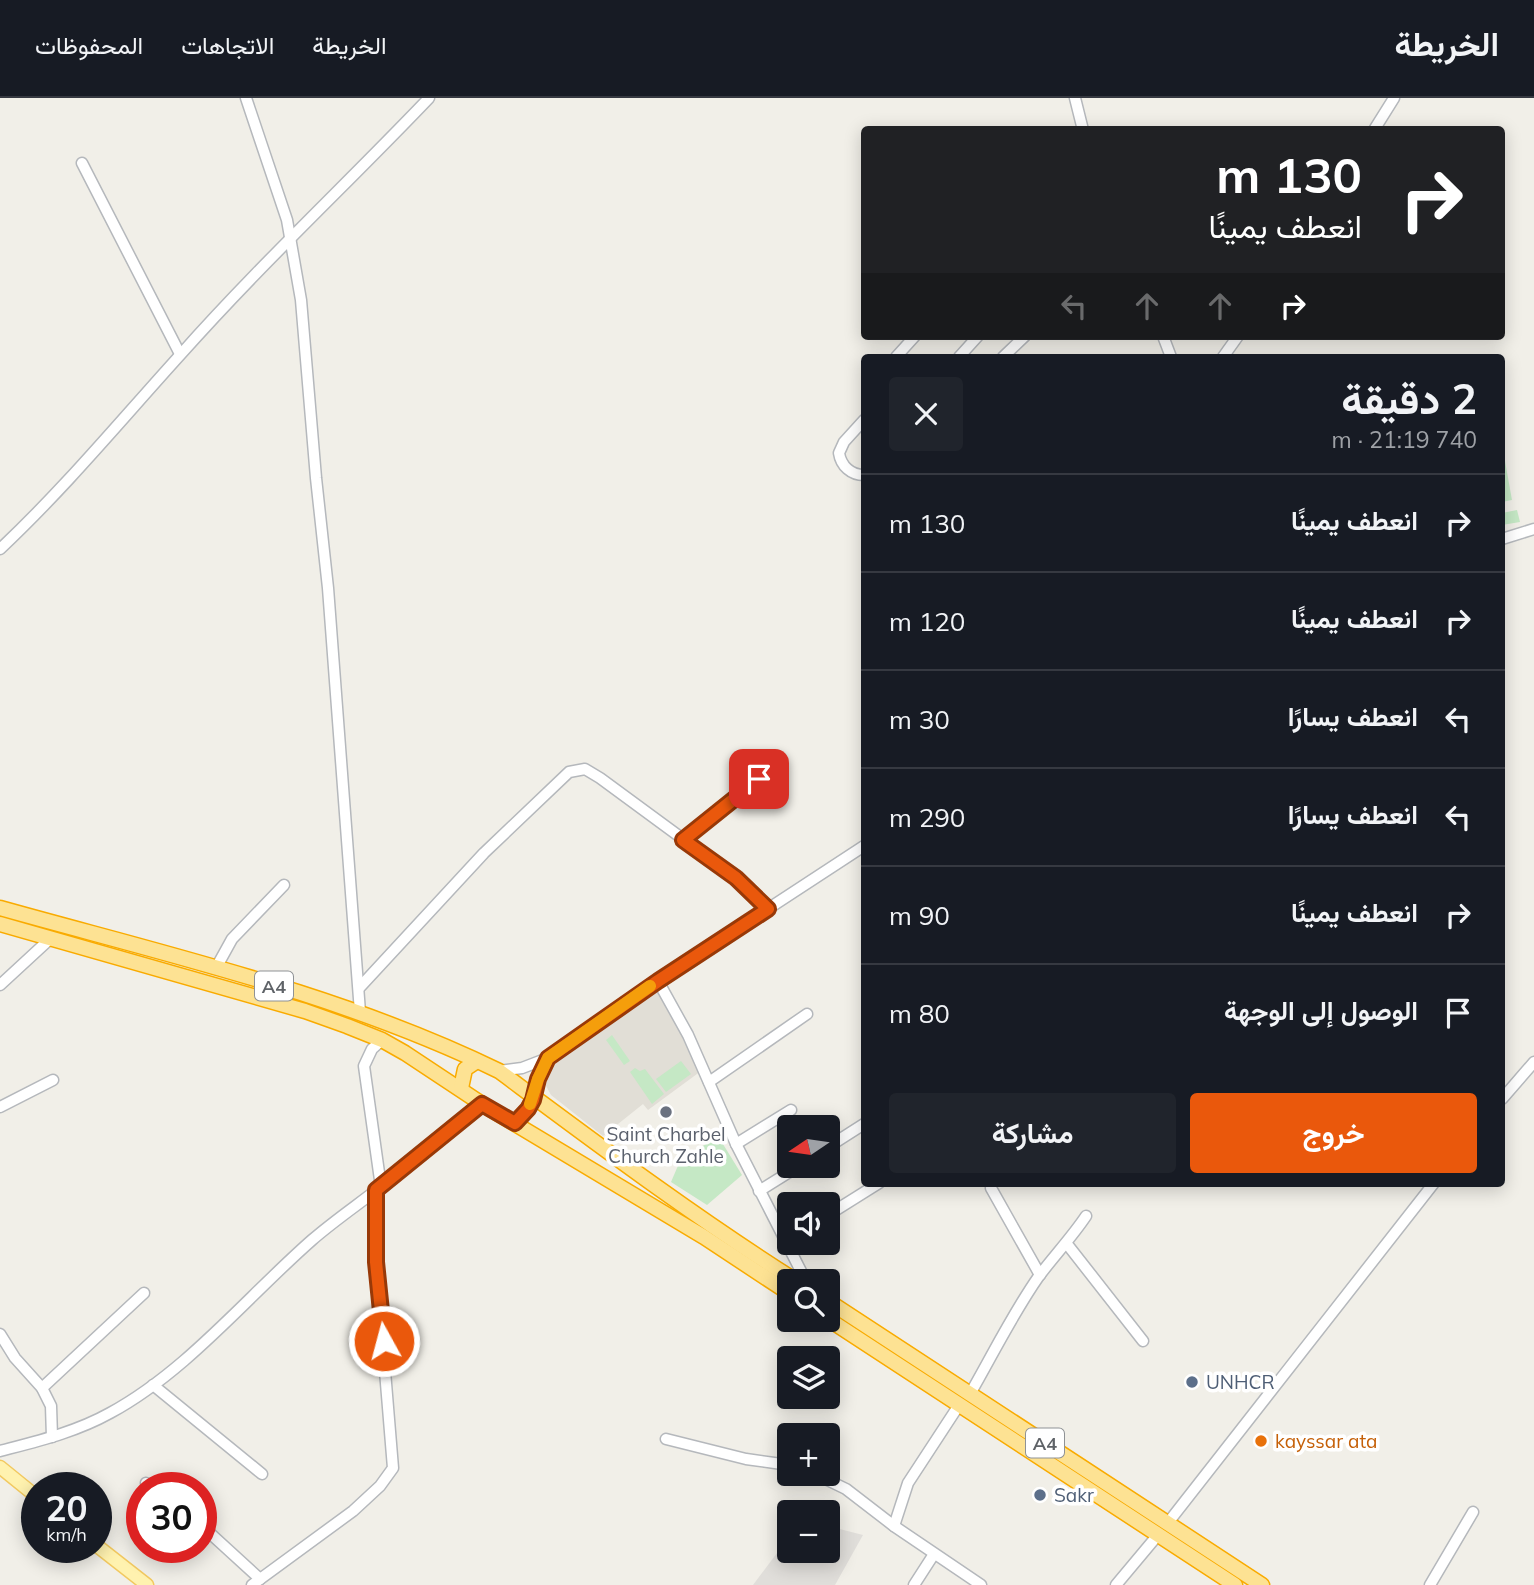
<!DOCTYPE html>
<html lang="ar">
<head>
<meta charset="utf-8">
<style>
  :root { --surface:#171b24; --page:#20242c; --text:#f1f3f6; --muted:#9ea1a6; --line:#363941; --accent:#ea580c }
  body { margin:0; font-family:Mulish,Vazirmatn,sans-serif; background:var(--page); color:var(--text); direction:rtl; height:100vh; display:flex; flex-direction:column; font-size:26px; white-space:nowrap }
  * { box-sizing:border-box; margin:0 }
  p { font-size:23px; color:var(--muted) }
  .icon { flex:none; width:38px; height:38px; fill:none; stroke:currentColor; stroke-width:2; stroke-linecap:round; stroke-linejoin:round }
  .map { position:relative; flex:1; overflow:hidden; direction:ltr }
  .drawer { position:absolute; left:861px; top:256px; width:644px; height:833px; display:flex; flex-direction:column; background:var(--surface); border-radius:7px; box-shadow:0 4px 18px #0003; direction:rtl }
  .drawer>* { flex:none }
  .guide { position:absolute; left:861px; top:28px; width:644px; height:214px; border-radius:7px; box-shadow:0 4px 18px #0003; direction:rtl; background:#202124; color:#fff; overflow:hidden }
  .needle { width:46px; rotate:257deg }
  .fabs { position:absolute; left:777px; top:1017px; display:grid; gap:14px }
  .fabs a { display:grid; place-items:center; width:63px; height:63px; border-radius:7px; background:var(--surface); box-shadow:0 4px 18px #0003; font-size:35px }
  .speed { position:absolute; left:21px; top:1374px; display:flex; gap:14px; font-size:35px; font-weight:700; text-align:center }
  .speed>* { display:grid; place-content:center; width:91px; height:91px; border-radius:50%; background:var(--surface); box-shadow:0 4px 18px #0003; line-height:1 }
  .speed small { font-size:18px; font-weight:400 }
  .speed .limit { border:10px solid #d22; background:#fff; color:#111 }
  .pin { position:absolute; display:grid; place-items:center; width:60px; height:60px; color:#fff; margin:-30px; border-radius:14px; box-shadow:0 4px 10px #0006 }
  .me { position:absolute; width:77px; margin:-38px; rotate:353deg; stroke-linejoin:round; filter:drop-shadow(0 0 5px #0008) }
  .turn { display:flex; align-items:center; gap:24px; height:147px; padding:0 28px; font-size:32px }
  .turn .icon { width:91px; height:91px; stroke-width:2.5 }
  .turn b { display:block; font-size:49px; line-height:60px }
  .lanes { display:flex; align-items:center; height:66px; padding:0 28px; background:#0003; justify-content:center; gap:35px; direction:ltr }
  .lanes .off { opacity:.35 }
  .round { display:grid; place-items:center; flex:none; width:74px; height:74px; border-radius:7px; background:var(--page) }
  .head { display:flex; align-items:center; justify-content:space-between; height:119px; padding:0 28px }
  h1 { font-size:42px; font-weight:700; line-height:52px }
  .primary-button { display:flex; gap:14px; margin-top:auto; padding:14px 28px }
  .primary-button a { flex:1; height:80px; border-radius:7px; background:var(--accent); color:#fff; font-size:28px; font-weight:700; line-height:80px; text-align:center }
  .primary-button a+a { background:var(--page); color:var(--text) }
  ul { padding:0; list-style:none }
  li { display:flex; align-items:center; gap:21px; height:98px; padding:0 28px; border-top:2px solid var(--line) }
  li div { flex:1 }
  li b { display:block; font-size:26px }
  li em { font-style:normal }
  header { display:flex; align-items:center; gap:42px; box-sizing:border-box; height:98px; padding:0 35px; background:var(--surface); border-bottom:2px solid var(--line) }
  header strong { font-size:33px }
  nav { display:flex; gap:38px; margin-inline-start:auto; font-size:24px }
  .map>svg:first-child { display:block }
  .industrial { fill:#e0deda }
  .education { fill:#e1ded6 }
  .green { fill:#c5e8c5 }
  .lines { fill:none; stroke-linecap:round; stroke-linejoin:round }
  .minor-casing { stroke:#b5b8bc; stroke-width:13 }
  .major-casing { stroke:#f2c960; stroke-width:15 }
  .highway-casing { stroke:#f9ab00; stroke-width:17 }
  .minor { stroke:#fff; stroke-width:10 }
  .major { stroke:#fff2af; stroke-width:12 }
  .highway { stroke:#fde293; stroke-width:14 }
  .route-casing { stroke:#983908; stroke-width:18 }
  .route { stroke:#ea580c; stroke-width:12 }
  .slow { stroke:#f59e0b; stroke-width:12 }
  .worship-dot { fill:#6b7280; stroke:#fff; stroke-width:2.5 }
  .service-dot { fill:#5c6f8a; stroke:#fff; stroke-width:2.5 }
  .food-dot { fill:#e8710a; stroke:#fff; stroke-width:2.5 }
  .labels { text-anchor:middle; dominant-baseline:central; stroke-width:7; stroke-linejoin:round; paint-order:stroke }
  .shield { fill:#fff; stroke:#8f9295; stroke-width:2 }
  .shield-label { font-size:18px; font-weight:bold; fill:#5f6368 }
  .worship-label { font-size:19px; fill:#5b616d; stroke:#fff }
  .service-label { font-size:19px; fill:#4e5e75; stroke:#fff; text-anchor:start }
  .food-label { font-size:19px; fill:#c56008; stroke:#fff; text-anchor:start }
</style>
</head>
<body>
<header>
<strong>الخريطة</strong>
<nav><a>الخريطة</a><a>الاتجاهات</a><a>المحفوظات</a></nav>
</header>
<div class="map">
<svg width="1534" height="1487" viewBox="0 0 1534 1487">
  <rect width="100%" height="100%" fill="#f1efe8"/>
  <path class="industrial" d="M828 1428 863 1437 835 1487H753L789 1439V1452H828Z"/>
  <path class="education" d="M656 891 685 935 701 973 648 1012 643 1006 603 1038 551 997 545 986 546 978 552 964Z"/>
  <g class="green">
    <path d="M1503 352 1512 402 1502 404V353Z"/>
    <path d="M1517 412 1520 424 1502 427V415Z"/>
    <path d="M612 937 630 963 624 967 606 942Z"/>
    <path d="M681 963 691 976 666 994 656 981Z"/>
    <path d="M635 970 640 973 645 971 664 996 652 1006 630 974Z"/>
    <path d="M718 1038 742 1077 707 1107 671 1084 680 1063Z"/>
  </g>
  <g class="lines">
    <g class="minor-casing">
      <g id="minor">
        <path d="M246 0 287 122 301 202 316 380 328 490 360 914"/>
        <path d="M1075 0 1083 32"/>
        <path d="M1374 32 1394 0"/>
        <path d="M82 65 180 256"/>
        <path d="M1163 238 1171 259"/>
        <path d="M896 259 915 238"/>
        <path d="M959 259 978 238"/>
        <path d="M1003 259 1025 238"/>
        <path d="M1223 259 1238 238"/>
        <path d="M864 322 844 344 839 355C841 368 851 377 864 377"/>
        <path d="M1502 441 1534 431"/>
        <path d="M0 451C65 390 122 321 181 256 260 167 347 86 429 0"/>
        <path d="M683 742 759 681"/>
        <path d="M216 870 232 841 284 787"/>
        <path d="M658 883 688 937 736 1046 806 1183"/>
        <path d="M0 887 51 840"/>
        <path d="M360 889 484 755 569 674 585 671 600 680 736 780 768 812"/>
        <path d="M499 973 522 970 548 960 658 883 864 748"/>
        <path d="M709 984 807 916"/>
        <path d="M534 999 538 981 548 960"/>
        <path d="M1502 1001 1534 964"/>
        <path d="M0 1009 53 982"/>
        <path d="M736 1046 791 1012"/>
        <path d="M828 1049 864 1026"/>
        <path d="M381 1089 364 968 372 951 382 942"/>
        <path d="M991 1090 1040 1177"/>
        <path d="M759 1093 799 1068"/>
        <path d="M828 1117 879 1085"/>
        <path d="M1067 1146 1143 1243"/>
        <path d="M0 1236 15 1260 42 1290 51 1308 52 1339"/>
        <path d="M153 1287 262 1376"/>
        <path d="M42 1290 144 1195"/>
        <path d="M970 1296C993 1256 1013 1215 1039 1178 1054 1158 1072 1139 1086 1118"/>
        <path d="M959 1307 908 1385 894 1428 981 1487"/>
        <path d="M666 1341 746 1361 789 1367"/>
        <path d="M0 1353C38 1343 76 1334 110 1315 186 1274 247 1199 312 1142 335 1122 359 1106 383 1087 417 1061 450 1034 482 1006"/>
        <path d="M815 1376 846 1391 894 1428"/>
        <path d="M146 1385 152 1390"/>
        <path d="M1167 1426 1434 1085"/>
        <path d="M201 1427 260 1481"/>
        <path d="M252 1487 353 1413 380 1388 393 1370 376 1164V1092"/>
        <path d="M914 1487 934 1456"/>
        <path d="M1116 1487 1157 1438"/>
        <path d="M1430 1487 1473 1414"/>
      </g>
    </g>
    <g class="major-casing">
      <g id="major">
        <path d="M0 1369 37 1399"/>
        <path d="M96 1447 147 1487"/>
      </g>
    </g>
    <g class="highway-casing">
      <g id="highway">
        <path d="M0 810C168 857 341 896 499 973 596 1045 693 1118 796 1183"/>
        <path d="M0 826 305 913 347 928 382 942 405 955 482 1006 704 1139 789 1195"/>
        <path d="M461 990 465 971 477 963"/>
        <path d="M515 1025 528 1011 534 999"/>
        <path d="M828 1203 1262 1487"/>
        <path d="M828 1221 1235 1487"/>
      </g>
    </g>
    <use href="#minor" class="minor"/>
    <use href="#major" class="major"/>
    <use href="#highway" class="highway"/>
  </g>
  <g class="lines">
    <g class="route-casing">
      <path id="route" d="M384 1243 376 1164V1092L482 1006 515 1025 528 1011 533 1002 538 981 548 960 658 883 768 811 736 780 683 742 759 681"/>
    </g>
    <use href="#route" class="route"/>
    <path class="slow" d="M530 1006 538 981 548 960 650 888"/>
  </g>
  <circle class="worship-dot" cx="666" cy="1014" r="7"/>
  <g class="service-dot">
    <circle cx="1192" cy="1284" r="7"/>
    <circle cx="1040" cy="1397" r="7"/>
  </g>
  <circle class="food-dot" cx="1261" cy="1343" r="7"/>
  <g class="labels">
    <g class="shield">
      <rect x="255" y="873.5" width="38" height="29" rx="5"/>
      <rect x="1026" y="1330.5" width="38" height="29" rx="5"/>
    </g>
    <g class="shield-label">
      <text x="274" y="888">A4</text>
      <text x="1045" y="1345">A4</text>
    </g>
    <g class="worship-label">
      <text x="666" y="1036">Saint Charbel<tspan x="666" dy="22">Church Zahle</tspan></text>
    </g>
    <g class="service-label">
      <text x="1206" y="1284">UNHCR</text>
      <text x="1054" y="1397">Sakr</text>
    </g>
    <g class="food-label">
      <text x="1275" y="1343">kayssar ata</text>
    </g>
  </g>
</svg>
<div class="fabs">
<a><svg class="needle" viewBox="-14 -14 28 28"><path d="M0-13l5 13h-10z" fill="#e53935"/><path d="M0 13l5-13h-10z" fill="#9ea1a6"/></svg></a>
<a><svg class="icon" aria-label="sound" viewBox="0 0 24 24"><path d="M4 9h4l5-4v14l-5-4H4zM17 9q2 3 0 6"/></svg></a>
<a><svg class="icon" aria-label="search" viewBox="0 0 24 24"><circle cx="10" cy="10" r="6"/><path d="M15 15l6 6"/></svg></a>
<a><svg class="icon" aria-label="layers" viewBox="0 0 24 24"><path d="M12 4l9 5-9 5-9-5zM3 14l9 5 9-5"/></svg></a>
<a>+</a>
<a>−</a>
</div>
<div class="speed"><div>20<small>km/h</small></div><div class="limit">30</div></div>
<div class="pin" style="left:759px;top:681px;background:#d93025"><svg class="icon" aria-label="arrive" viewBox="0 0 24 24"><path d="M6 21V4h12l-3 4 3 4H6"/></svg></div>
<svg class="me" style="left:384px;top:1243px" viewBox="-20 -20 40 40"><circle r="17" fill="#ea580c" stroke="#fff" stroke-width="3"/><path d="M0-11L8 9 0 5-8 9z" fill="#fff"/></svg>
<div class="guide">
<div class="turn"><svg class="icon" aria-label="right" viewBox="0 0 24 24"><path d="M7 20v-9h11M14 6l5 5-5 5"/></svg><div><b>130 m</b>انعطف يمينًا</div></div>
<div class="lanes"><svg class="icon off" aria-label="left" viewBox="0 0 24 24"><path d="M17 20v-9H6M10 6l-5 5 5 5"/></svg><svg class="icon off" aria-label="ahead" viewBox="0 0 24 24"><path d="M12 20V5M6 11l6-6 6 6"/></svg><svg class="icon off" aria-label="ahead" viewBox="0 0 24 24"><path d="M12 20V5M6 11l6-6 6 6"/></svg><svg class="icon" aria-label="right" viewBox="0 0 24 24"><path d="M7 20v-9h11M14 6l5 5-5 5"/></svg></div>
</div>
<section class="drawer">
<div class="head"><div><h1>2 دقيقة</h1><p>740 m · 21:19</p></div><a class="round"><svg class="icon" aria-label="close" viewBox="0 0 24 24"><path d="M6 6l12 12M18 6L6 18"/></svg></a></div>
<ul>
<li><svg class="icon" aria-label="right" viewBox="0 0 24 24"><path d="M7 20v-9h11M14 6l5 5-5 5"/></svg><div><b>انعطف يمينًا</b></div><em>130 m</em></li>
<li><svg class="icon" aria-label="right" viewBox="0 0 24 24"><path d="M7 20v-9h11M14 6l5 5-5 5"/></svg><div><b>انعطف يمينًا</b></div><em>120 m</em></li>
<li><svg class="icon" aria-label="left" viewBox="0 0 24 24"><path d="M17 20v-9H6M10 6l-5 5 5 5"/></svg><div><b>انعطف يسارًا</b></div><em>30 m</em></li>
<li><svg class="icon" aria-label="left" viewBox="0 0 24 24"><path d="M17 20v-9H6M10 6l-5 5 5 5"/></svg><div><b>انعطف يسارًا</b></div><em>290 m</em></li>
<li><svg class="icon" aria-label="right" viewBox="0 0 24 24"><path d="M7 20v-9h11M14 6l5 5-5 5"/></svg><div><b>انعطف يمينًا</b></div><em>90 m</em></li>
<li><svg class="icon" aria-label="arrive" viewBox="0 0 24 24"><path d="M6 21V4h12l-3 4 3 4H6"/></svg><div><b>الوصول إلى الوجهة</b></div><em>80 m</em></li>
</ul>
<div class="primary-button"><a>خروج</a><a>مشاركة</a></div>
</section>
</div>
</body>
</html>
